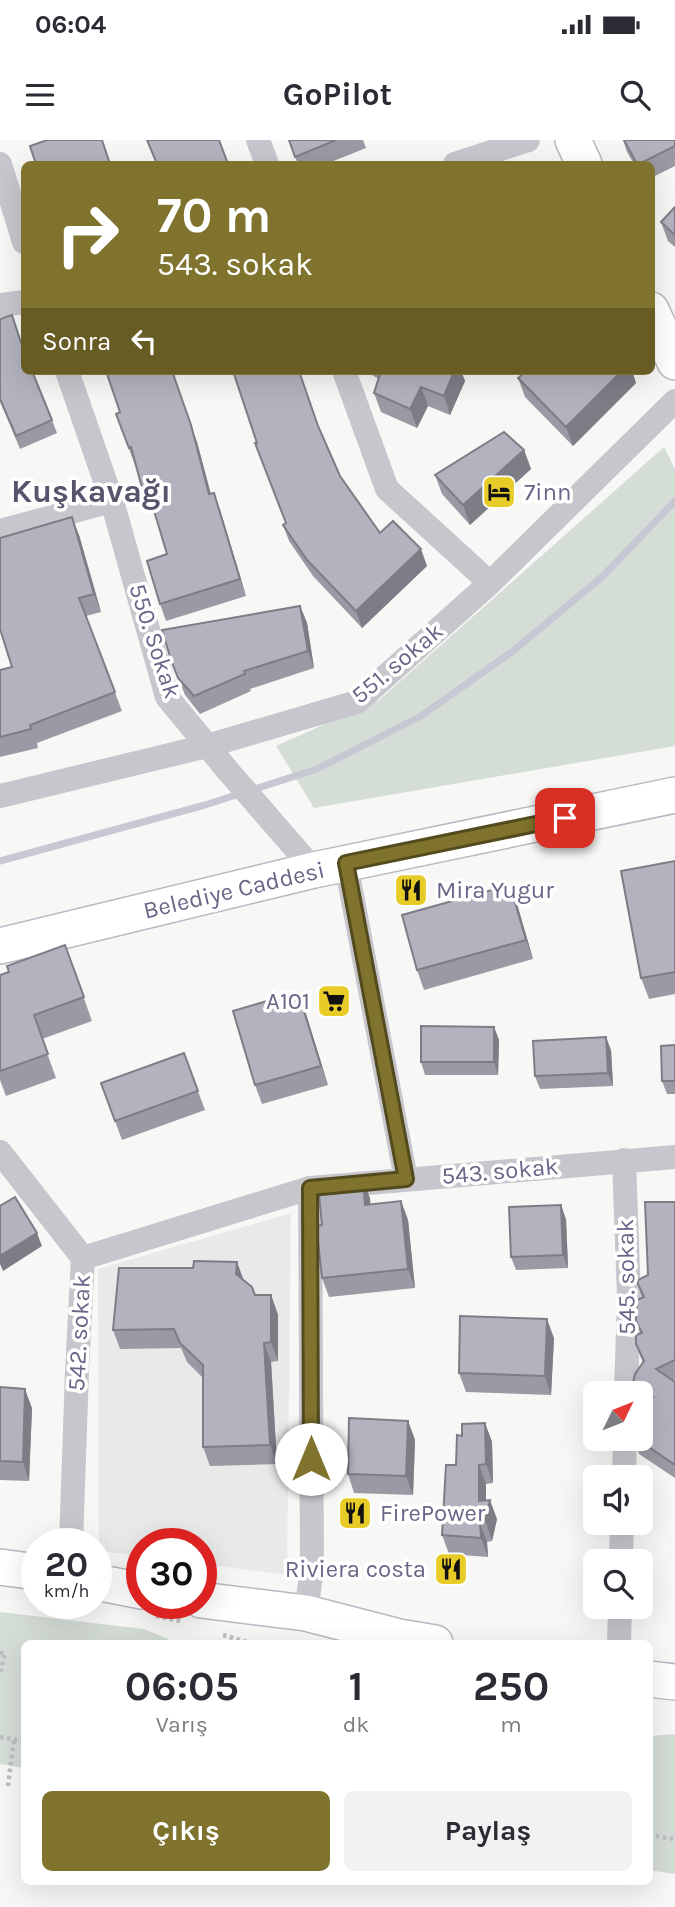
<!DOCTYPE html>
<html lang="tr">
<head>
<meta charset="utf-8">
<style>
  :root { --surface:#fff; --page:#f2f2f3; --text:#2b2b33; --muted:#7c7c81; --accent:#80732e }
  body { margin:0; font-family:Karla,sans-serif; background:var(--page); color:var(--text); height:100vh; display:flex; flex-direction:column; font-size:26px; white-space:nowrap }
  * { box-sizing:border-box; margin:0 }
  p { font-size:23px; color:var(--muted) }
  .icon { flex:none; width:38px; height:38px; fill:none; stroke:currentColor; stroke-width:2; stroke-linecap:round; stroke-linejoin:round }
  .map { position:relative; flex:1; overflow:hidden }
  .drawer { position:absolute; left:21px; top:1500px; width:632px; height:245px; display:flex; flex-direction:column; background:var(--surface); border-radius:10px; box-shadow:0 7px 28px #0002 }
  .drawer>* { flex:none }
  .hud { position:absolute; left:21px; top:21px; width:634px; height:214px; border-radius:10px; box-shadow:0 7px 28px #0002; background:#80732e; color:#fff; overflow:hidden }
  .needle { width:46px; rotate:47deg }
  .fabs { position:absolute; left:583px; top:1241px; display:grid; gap:14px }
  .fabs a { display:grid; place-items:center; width:70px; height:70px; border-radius:10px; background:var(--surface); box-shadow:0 7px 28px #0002; font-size:35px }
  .speed { position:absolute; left:21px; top:1388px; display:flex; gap:14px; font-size:35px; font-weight:700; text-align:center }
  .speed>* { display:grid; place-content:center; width:91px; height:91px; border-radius:50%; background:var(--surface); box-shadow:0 7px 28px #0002; line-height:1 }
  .speed small { font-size:18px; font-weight:400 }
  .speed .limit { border:10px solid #d22; background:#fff; color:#111 }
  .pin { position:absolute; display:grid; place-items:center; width:60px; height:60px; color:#fff; margin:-30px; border-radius:14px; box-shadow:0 4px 10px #0006 }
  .me { position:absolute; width:77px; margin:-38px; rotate:0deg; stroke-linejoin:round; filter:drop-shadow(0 0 5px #0008) }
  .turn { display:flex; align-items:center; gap:24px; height:147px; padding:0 21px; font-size:32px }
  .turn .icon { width:91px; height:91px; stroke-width:2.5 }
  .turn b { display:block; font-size:49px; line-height:60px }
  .then { display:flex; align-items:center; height:66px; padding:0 21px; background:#0003; gap:14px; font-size:26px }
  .eta { display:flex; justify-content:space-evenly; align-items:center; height:119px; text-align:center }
  .eta b { font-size:42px; font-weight:700; line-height:49px }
  .cta { display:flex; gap:14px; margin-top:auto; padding:14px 21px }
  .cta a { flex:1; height:80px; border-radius:10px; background:var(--accent); color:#fff; font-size:28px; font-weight:700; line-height:80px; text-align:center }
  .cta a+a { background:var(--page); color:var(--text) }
  .status { display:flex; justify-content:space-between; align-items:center; height:49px; padding:0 35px; background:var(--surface); direction:ltr }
  .status svg { height:19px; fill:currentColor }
  header { display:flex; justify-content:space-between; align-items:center; height:91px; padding:0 21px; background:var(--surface); font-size:32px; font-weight:700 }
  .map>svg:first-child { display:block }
  .built { fill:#e8e9e9 }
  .green { fill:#d5ddd7 }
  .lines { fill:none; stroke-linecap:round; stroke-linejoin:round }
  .stream { stroke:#c7c8d3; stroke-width:7 }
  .secondary-casing { stroke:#b9b8c2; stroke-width:38 }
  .path { stroke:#bebec3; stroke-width:4.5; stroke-dasharray:3.5 3.5; stroke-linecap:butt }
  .minor { stroke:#c7c6cd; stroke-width:24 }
  .secondary { stroke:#fff; stroke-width:35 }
  .wall { fill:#9a9aa4 }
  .shaded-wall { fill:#7d7d86 }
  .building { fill:#b3b3bf; stroke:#7d7d86; stroke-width:2 }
  .route-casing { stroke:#534b1e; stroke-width:18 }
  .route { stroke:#80732e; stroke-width:12 }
  .labels { text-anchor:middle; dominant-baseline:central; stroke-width:7; stroke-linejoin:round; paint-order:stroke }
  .poi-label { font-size:24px; fill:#696787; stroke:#fff; text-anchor:start }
  .street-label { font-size:24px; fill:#696787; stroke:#fff }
  .district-label { font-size:32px; font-weight:bold; fill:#56556c; stroke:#fff }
</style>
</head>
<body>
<div class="status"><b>06:04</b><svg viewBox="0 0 49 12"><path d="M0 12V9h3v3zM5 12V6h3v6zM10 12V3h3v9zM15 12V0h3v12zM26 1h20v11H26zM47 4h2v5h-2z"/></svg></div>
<header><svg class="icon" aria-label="menu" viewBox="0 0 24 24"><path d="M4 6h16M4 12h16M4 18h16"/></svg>GoPilot<svg class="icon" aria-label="search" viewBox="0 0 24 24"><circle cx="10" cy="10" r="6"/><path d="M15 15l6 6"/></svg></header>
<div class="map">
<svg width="675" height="1767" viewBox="0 0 675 1767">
  <rect width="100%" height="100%" fill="#f7f8f6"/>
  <path class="built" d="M291 1073 287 1435 201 1424V1404H142V1416L99 1411 98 1129Z"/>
  <g class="green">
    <path d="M664 307 675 329V606L314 668 276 606 379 560Z"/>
    <path d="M0 1472 144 1489 177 1503H24V1628L0 1624Z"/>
    <path d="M675 1594V1734L649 1730V1596Z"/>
  </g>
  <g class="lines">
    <path class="stream" d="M0 721 205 665 317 629 421 576 513 511 603 436 675 361"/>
    <g class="secondary-casing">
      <g id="secondary">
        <path d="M573 0 584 24"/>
        <path d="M651 170 675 222"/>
        <path d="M0 806 314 730 675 655"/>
        <path d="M0 1427 37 1432"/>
        <path d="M96 1442 142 1451"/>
        <path d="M201 1460 306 1473 399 1497 435 1503"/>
        <path d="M649 1539 675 1542"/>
      </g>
    </g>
    <g class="path">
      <path d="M58 1463 77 1465"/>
      <path d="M156 1476 181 1481"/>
      <path d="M223 1495 250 1503"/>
      <path d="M0 1513H5L0 1533"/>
      <path d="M0 1597 24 1601"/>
      <path d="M8 1646 14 1599"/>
      <path d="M649 1695 675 1699"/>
    </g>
    <g class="minor">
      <path d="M258 0 267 24"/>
      <path d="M0 24 24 102"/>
      <path d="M455 24 528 0"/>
      <path d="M0 165 24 162"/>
      <path d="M67 231 112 361 167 557 229 632 314 730"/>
      <path d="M344 231 387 349 490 443"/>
      <path d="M0 391 112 361"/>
      <path d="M0 656 207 606 357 562 490 443 675 261"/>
      <path d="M346 724 406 1039"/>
      <path d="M0 1012 83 1118 77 1231 71 1404"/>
      <path d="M624 1020 629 1158 626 1253"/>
      <path d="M83 1118 310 1048 675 1017"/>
      <path d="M624 1337 625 1298"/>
      <path d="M621 1421 622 1382"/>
      <path d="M306 1473 312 1427 310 1048"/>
      <path d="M619 1503 620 1466"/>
    </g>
    <use href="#secondary" class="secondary"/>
  </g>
  <g class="wall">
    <path d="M288 0H363L366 8 326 24H298Z"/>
    <path d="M623 0H675V26L651 38V24H634L627 12Z"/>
    <path d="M675 67V107L668 101 661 82Z"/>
    <path d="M0 179 24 231 52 280 57 293 20 309 0 261Z"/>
    <path d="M369 231H461L465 241 450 275 428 266 417 288 381 272 374 253 379 239 370 234Z"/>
    <path d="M521 231H632L636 243 573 306 525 257 518 238 522 234Z"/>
    <path d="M116 274 197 302 211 354 220 370 246 456 166 481 160 464 167 414 154 371 150 372 135 325Z"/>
    <path d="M320 289 340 336 380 393 427 426 362 488 313 436 289 401 283 385 286 383 257 303Z"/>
    <path d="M524 310 531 329 470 385 442 354 435 335Z"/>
    <path d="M79 395 101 472 86 476 122 571 37 603 38 608 0 617V530L12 527Z"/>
    <path d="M300 466 307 483 314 528 250 549 251 551 200 574 185 555 171 520Z"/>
    <path d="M675 721V854L649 859 641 838Z"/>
    <path d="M517 764 533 819 424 850 417 830Z"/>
    <path d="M65 805 92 881 42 899 56 938 6 956 0 940V835Z"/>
    <path d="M298 852 305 871 328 945 262 964 255 945Z"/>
    <path d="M494 887 499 900 498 935H425L421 922Z"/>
    <path d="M675 905V954H667L662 941Z"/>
    <path d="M611 910 613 946 540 949 535 936Z"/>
    <path d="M184 913 205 970 122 1000 101 943Z"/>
    <path d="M370 1058V1065L401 1061 408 1080 415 1148 329 1157 322 1138V1085Z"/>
    <path d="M675 1062V1240L673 1241 675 1242V1338L639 1314 634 1298H640L647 1266 640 1261V1253H637L633 1243 643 1223 636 1204 641 1193 636 1181 642 1158 638 1144 648 1135Z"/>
    <path d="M566 1079 568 1128 516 1130 511 1117Z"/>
    <path d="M237 1122 243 1140 255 1155H271L278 1175V1221L271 1222 277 1324 210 1326 203 1307V1238L187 1222 181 1208 120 1209 113 1190 193 1128Z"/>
    <path d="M554 1198 551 1255 466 1252 459 1233Z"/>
    <path d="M0 1247 32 1268 29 1341 0 1340Z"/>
    <path d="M408 1281 415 1300 413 1355 354 1353 348 1334Z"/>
    <path d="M485 1283 492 1302 493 1343 486 1344V1360L497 1379 492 1401 487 1402 488 1417 449 1414 442 1395 462 1296Z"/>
  </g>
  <g class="shaded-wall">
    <path d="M172 231 197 302 215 371 209 354Z"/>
    <path d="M454 231H461L465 241 450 275 444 256Z"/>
    <path d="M622 231H632L636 243 573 306 566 287Z"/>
    <path d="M421 247 428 266 417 288 410 269Z"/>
    <path d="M524 310 531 329 470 385 463 365Z"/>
    <path d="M214 353 220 370 246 456 240 439Z"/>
    <path d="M72 377 79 395 101 472 94 454Z"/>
    <path d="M421 409 427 426 362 488 356 471Z"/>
    <path d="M300 466 307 483 314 528 308 511Z"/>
    <path d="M510 745 517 764 533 819 526 800Z"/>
    <path d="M298 852 305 871 328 945 321 926Z"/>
    <path d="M494 887 499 900 498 935 494 922Z"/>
    <path d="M606 897 611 910 613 946 608 933Z"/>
    <path d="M363 1039 370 1058 372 1084 365 1065Z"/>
    <path d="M401 1061 408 1080 415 1148 408 1129Z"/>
    <path d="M561 1065 566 1079 568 1128 563 1115Z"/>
    <path d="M37 1093 42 1106 3 1131 0 1124V1116Z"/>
    <path d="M237 1122 244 1141 236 1134Z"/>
    <path d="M271 1155 278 1175V1221L271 1202Z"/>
    <path d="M547 1179 554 1198 551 1255 545 1236Z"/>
    <path d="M264 1203 271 1222 277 1324 270 1305Z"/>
    <path d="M25 1249 32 1268 29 1341 23 1322Z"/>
    <path d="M408 1281 415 1300 413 1355 406 1336Z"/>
    <path d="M485 1283 492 1302 493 1343 486 1324Z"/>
    <path d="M479 1325 486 1344V1377L490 1360 497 1379 492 1401 479 1361Z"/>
    <path d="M480 1383 487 1402 488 1417 481 1398Z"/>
  </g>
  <g class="building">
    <path d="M47 0H102L110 24H36L30 6Z"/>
    <path d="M147 0H219L228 24H157Z"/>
    <path d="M289 0H336L295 17Z"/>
    <path d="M624 0H675V6L639 24H637Z"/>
    <path d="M675 67V95L661 82Z"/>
    <path d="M12 175 24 212V231H32L52 280 16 296 0 259V179Z"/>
    <path d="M106 231H172L191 285 209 354 214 353 240 439 160 464 147 421 167 414 149 354 144 355 131 307 129 308 116 274 120 272Z"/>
    <path d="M233 231H299L318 286 340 336 380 393 393 381 421 409 356 471 307 420 283 385 286 383 255 303H257Z"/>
    <path d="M381 231H454L444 256 421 247 410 269 374 253Z"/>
    <path d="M523 231H622L566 287 518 238 524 233Z"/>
    <path d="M504 292 524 310 463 365 435 335Z"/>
    <path d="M72 377 94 454 79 458 115 552 30 585 31 589 0 597V530L12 527 0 489V398Z"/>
    <path d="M300 466 308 511 244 531 245 534 194 556 178 538 171 520 162 490Z"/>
    <path d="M675 721V832L641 838 621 731Z"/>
    <path d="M510 745 526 800 417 830 402 775Z"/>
    <path d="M65 805 84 857 34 875 48 914 0 931V835L9 832 7 826Z"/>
    <path d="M298 852 321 926 255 945 233 871Z"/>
    <path d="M421 886 494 887V922H421Z"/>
    <path d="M606 897 608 933 535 936 533 901Z"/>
    <path d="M675 905V941H662L661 906Z"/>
    <path d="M184 913 198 951 115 981 101 943Z"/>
    <path d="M363 1039 365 1065 401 1061 408 1129 322 1138 318 1101V1086L322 1085 318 1044Z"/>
    <path d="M15 1057 37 1093 0 1116V1066Z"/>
    <path d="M645 1062H675V1220L656 1229 675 1242V1325L636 1298H640V1276L653 1257 633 1243 635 1234 644 1221 636 1204V1195L642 1193 636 1181 637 1160 644 1157 638 1144V1140L648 1135Z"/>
    <path d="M561 1065 563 1115 511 1117 509 1067Z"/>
    <path d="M194 1121 237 1122 236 1134 252 1147 255 1155H271V1202L264 1203 270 1305 203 1307V1225L180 1203 174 1189 113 1190 119 1128H193Z"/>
    <path d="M460 1176 547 1179 545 1236 459 1233Z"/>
    <path d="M0 1247 25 1249 23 1322 0 1321Z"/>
    <path d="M349 1278 408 1281 406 1336 348 1334Z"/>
    <path d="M485 1283 486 1324 479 1325V1361L490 1360 485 1381 480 1383 481 1398 442 1395 446 1325H456L457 1295 462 1296V1284Z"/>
  </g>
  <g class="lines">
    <g class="route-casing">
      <path id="route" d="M311 1319 310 1048 406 1039 346 723 565 678"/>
    </g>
    <use href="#route" class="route"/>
  </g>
  <defs>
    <g id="hotel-square" transform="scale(1.75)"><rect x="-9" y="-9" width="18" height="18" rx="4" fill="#e7cb27" stroke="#fff"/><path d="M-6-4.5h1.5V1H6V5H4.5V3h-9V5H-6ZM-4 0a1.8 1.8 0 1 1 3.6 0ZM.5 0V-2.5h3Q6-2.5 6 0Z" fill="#111"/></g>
    <g id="restaurant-square" transform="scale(1.75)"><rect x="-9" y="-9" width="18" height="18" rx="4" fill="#e7cb27" stroke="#fff"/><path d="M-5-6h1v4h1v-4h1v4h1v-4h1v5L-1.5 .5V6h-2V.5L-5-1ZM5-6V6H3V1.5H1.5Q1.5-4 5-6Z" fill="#111"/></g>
    <g id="supermarket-square" transform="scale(1.75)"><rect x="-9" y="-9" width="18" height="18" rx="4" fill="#e7cb27" stroke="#fff"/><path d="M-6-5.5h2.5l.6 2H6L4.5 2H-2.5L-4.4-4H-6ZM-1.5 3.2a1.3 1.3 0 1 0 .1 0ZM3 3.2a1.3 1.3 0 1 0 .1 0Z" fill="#111"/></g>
  </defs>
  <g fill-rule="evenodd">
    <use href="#hotel-square" x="499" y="352"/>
    <use href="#restaurant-square" x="411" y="750"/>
    <use href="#supermarket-square" x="334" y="861"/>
    <use href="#restaurant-square" x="355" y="1373"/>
    <use href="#restaurant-square" x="451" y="1429"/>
  </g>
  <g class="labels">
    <g class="poi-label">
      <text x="524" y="352">7inn</text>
      <text x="436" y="750">Mira Yugur</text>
      <text x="310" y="861" text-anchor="end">A101</text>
      <text x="380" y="1373">FirePower</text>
      <text x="426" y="1429" text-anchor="end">Riviera costa</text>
    </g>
    <g class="street-label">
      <text transform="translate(155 501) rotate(72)">550. Sokak</text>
      <text transform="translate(397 523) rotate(-40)">551. sokak</text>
      <text transform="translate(234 750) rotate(-13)">Belediye Caddesi</text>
      <text transform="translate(500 1031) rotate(-5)">543. sokak</text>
      <text transform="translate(626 1137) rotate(-91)">545. sokak</text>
      <text transform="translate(79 1193) rotate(-87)">542. sokak</text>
    </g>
    <g class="district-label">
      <text x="91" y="351">Kuşkavağı</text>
    </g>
  </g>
</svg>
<div class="fabs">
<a><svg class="needle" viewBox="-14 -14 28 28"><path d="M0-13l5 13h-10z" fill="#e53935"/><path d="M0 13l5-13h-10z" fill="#7c7c81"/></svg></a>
<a><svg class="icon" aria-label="sound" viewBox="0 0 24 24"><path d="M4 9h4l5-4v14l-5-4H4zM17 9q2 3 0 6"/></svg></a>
<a><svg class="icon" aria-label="search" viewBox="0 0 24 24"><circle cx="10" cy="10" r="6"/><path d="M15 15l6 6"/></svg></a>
</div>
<div class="speed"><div>20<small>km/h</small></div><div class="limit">30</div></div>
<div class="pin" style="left:565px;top:678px;background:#d93025"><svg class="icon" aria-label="arrive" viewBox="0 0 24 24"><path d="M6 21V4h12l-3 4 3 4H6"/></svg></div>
<svg class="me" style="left:311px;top:1319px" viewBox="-20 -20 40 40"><circle r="19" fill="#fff"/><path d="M0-13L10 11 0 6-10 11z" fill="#80732e"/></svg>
<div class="hud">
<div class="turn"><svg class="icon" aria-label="right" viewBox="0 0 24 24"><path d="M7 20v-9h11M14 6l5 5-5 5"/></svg><div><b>70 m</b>543. sokak</div></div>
<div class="then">Sonra<svg class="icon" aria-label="left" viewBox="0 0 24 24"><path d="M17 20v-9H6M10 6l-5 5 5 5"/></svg></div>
</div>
<section class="drawer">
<div class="eta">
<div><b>06:05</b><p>Varış</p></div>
<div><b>1</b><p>dk</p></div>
<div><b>250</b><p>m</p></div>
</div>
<div class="cta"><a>Çıkış</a><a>Paylaş</a></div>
</section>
</div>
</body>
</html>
